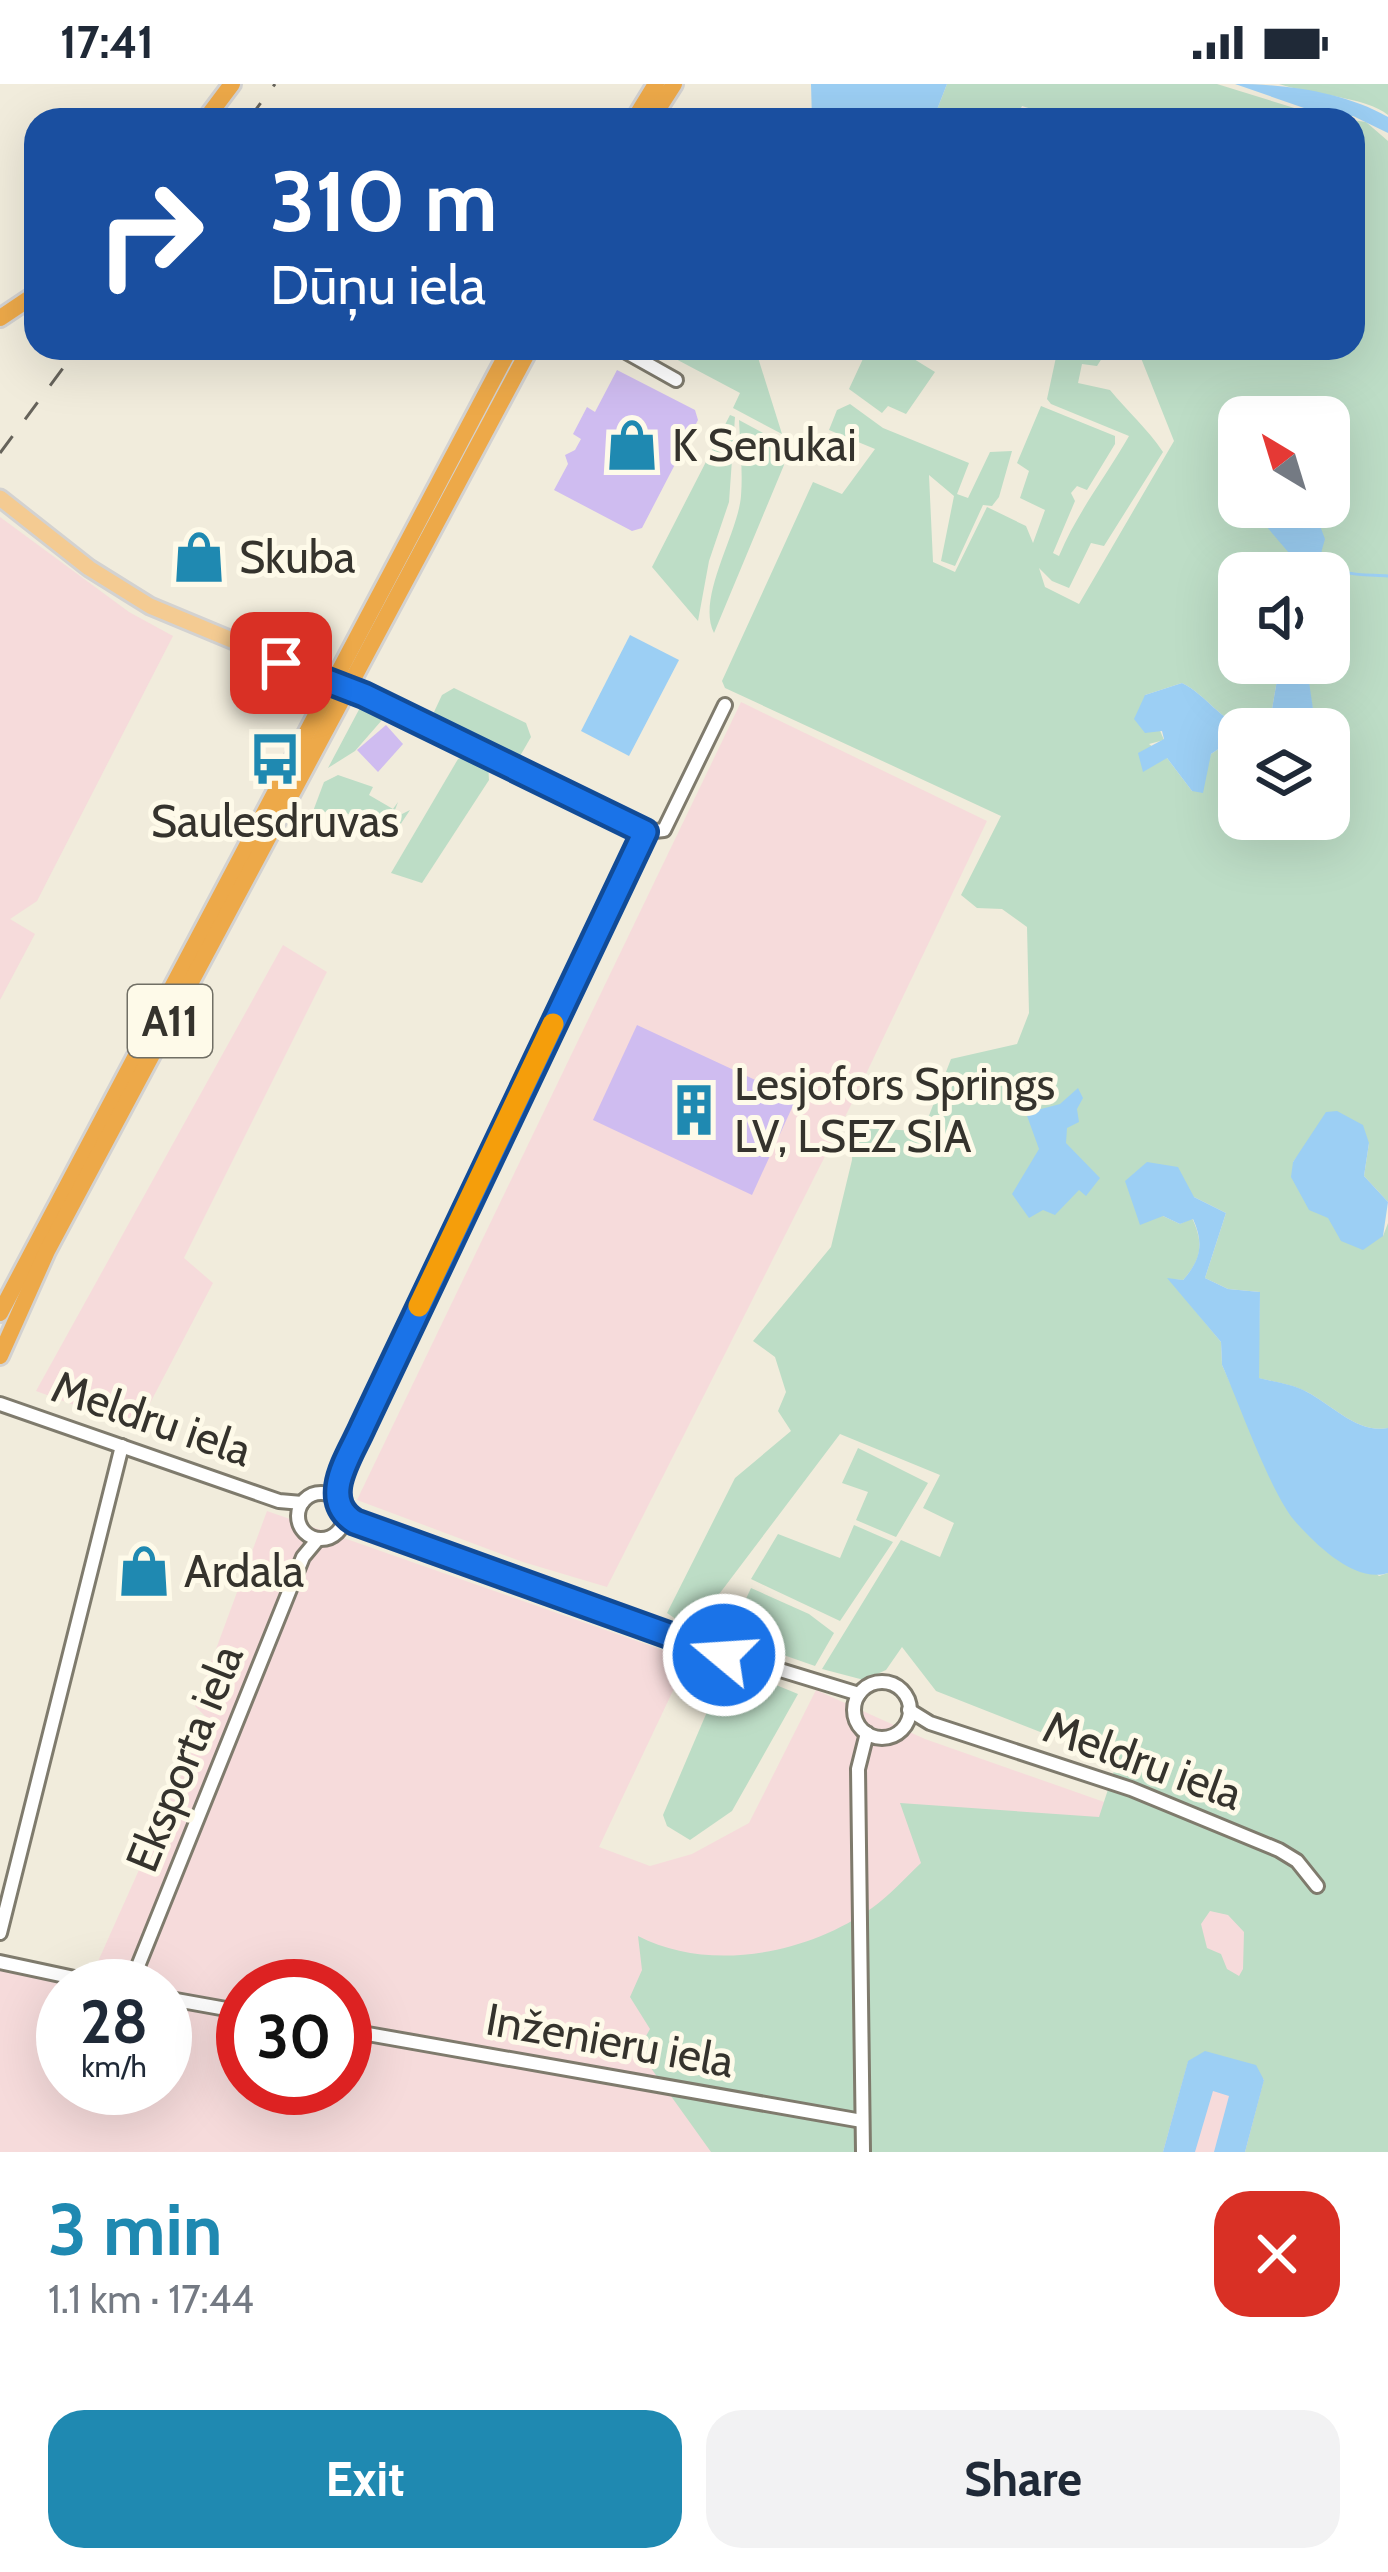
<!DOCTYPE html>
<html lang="en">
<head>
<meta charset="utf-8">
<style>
  :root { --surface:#fff; --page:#f2f2f3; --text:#1f2937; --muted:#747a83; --accent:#1f89b1 }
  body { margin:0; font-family:Cabin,sans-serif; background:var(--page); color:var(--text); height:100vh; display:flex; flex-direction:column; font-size:45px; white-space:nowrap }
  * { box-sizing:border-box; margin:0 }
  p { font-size:39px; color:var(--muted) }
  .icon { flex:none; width:66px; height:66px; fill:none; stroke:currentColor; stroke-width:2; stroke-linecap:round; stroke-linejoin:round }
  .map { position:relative; height:2068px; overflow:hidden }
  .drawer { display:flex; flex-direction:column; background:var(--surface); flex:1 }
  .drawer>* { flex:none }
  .banner { position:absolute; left:24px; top:24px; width:1341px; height:252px; border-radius:36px; box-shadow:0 12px 48px #0002; background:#1a4fa0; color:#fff; overflow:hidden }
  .needle { width:78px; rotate:322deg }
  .buttons { position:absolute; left:1218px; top:312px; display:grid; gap:24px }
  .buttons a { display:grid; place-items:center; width:132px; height:132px; border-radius:24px; background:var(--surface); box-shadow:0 12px 48px #0002; font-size:60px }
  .speed { position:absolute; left:36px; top:1875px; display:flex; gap:24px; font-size:60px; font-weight:700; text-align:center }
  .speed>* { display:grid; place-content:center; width:156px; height:156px; border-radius:50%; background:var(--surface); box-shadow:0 12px 48px #0002; line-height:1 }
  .speed small { font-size:30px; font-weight:400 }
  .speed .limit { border:18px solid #d22; background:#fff; color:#111 }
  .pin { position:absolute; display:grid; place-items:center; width:102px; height:102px; color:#fff; margin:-51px; border-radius:24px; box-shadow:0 6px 18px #0006 }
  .me { position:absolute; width:132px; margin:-66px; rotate:288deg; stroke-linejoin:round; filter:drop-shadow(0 0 9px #0008) }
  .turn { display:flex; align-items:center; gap:42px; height:252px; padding:0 48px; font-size:54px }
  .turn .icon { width:156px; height:156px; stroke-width:2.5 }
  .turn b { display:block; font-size:84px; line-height:102px }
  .round { display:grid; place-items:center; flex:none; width:126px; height:126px; border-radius:36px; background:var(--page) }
  .head { display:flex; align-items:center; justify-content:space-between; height:204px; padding:0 48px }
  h1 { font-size:72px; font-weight:700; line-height:90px; color:var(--accent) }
  .cta { display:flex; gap:24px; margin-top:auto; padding:24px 48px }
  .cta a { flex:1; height:138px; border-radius:36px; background:var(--accent); color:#fff; font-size:48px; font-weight:700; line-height:138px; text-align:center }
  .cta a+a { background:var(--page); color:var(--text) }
  .status { display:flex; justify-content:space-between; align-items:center; height:84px; padding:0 60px; background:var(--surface); direction:ltr }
  .status svg { height:33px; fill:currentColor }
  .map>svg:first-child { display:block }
  .industrial { fill:#f6dbdb; fill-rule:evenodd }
  .green { fill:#bdddc6; fill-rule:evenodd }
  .water { fill:#9ccff4 }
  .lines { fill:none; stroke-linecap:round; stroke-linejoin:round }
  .stream { stroke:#9ccff4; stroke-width:3 }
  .building { fill:#cfbcf0 }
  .minor-casing { stroke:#7f7b6d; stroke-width:18 }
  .major-casing { stroke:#d3d2d1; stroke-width:21 }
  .highway-casing { stroke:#d3d2d1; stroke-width:22 }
  .minor { stroke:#fff; stroke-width:12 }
  .major { stroke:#f4cb92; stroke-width:15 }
  .highway { stroke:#eda949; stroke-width:16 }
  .rail { stroke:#66635b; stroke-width:3; stroke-dasharray:21 21; stroke-linecap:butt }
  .route-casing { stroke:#114b97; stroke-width:30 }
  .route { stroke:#1a73e8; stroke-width:21 }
  .slow { stroke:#f59e0b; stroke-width:21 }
  .labels { text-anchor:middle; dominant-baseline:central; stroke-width:10; stroke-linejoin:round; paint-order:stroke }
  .shield { fill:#fefae9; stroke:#716f65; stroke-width:3 }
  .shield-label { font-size:42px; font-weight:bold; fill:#35332d }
  .poi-label { font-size:45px; fill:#35332d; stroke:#fefae9; text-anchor:start }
  .street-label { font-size:45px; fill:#35332d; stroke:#fefae9 }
</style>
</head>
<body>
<div class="status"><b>17:41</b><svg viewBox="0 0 49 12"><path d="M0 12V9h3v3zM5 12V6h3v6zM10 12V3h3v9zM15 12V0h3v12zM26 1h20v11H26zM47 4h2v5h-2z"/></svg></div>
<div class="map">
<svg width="1388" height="2068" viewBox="0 0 1388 2068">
  <rect width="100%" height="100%" fill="#f1ecdc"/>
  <g class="industrial">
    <path d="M0 433 129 528 173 552 37 817 10 835 35 850 0 916Z"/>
    <path d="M741 618 987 737 855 1013 607 1503 523 1478 357 1416Z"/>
    <path d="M283 861 327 888 184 1174 213 1199 137 1344 36 1307Z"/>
    <path d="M267 1427 688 1575 599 1763 650 1782 692 1770 749 1739 816 1606 925 1655 1295 1785 1388 2068H0V1886L77 1902H63V2004H165V1902H87L207 1634 195 1622ZM243 1902H345V2004H243Z"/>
  </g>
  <g class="green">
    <path d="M947 0H1217L1317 31 1366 38 1388 57V1118L1364 1092 1369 1059 1316 1048 1293 1078 1383 1152 1388 1139V1344C1358 1350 1332 1321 1307 1308 1293 1300 1274 1298 1258 1294L1260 1208 1228 1205 1205 1194 1226 1129 1194 1113 1163 1132 1180 1140 1192 1134C1204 1159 1202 1175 1183 1196L1169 1195 1221 1258 1222 1281 1278 1405 1379 1492 1388 1489V2068H1245L1264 1995 1188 1978 1163 2068H711L638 1966 650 1945 630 1913 642 1886 638 1852C709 1889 808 1870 872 1824 889 1812 905 1794 921 1779L900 1719 1099 1733 1117 1678 936 1607 902 1563 886 1586 864 1596 822 1585 901 1456 940 1473 954 1439 923 1424 940 1391 840 1350 692 1546 667 1529 735 1394 791 1347 778 1327 786 1308 775 1273 753 1257 831 1163 852 1076 853 1044 923 1047 951 975 1017 960 1029 929 1027 843 1002 825 977 824 961 811 1001 732 725 604 722 597 813 398 842 410 875 365 829 346 837 326 850 320 883 344 969 379 957 410 968 414 990 368 1012 367 999 413 992 422 983 421 955 482 941 477 954 412 929 391 933 478 955 488 987 423 1026 442 1033 459 1045 426 1020 414 1029 387 1017 379 1041 322 1115 352V360L1087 406 1077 402 1071 409 1075 417 1053 469 1059 472C1078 427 1105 394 1129 352L1051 320 1047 315 1058 264H1121L1114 273 1104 271 1097 282 1082 280 1078 299 1110 306C1128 328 1147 344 1163 368L1104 462 1091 459 1069 504 1052 497 1039 484 1045 503 1079 520 1174 357 1137 264H1353V36H1043L1041 28 1022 22 1020 26 1038 31 1039 36H933ZM1239 333H1329V423H1239ZM1239 489H1329V579H1239ZM1307 591 1316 645H1329V735H1239V664L1223 662 1211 670 1192 707 1167 674 1149 660 1164 656 1145 611 1182 599C1208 612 1218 636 1249 644L1272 625 1277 596ZM1210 1827 1228 1831 1244 1848 1243 1885 1239 1892 1227 1885 1221 1870 1207 1864 1201 1840Z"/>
    <path d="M1279 0H1388V31C1367 13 1308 10 1279 0Z"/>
    <path d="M655 264H755L782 350 733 324 740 309Z"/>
    <path d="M868 264H909V272L935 288 906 330 888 322 882 329 849 305Z"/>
    <path d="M730 331 735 333 729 418 709 477 698 537 652 483Z"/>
    <path d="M739 336 774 355 784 381 714 549C696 514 738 450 741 412 743 387 740 361 739 336Z"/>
    <path d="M454 604 526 639 531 653 520 672 503 673 438 641 434 628 442 611Z"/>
    <path d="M363 618 418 644V652L382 636 355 667 328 684Z"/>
    <path d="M471 671 488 679 489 696 422 799 391 789 458 675Z"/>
    <path d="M338 691 373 703 369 711 393 725 398 718 395 726 402 730 410 726 396 747 385 749 341 726 312 730 324 698Z"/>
    <path d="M858 1364 928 1399 896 1453 856 1436 868 1408 842 1399Z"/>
    <path d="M854 1441 893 1458 840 1537 751 1495 778 1450 840 1474Z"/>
    <path d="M751 1504 809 1530 834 1549 815 1582 729 1552Z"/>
    <path d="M727 1581 798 1610 732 1727 690 1756 667 1742 663 1731Z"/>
  </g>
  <g class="water">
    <path d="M811 0H947L933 36H812Z"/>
    <path d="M1235 0C1285 0 1344 8 1388 33V49L1353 32 1330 33Z"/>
    <path d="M1255 429 1297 439 1317 434 1325 455 1321 469 1311 475 1289 469Z"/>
    <path d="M630 551 679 576 629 672 581 647Z"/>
    <path d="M1286 585 1308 591 1316 645H1239V664L1223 662 1211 670 1203 709 1192 707 1167 674 1143 688 1138 669 1164 655 1162 647 1145 649 1134 635 1145 611 1182 599C1208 612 1218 636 1249 644L1272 625 1277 596Z"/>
    <path d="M1078 1004 1083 1014 1077 1025 1079 1038 1067 1044 1066 1059 1100 1094 1086 1112 1079 1106 1055 1131 1043 1126 1029 1134 1012 1110 1039 1065 1026 1029 1060 1020Z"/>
    <path d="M1337 1027 1363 1041 1369 1059 1364 1092 1388 1118 1383 1152 1363 1166 1341 1157 1328 1134 1309 1126 1291 1093 1293 1078 1326 1028Z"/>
    <path d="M1147 1078 1178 1083 1194 1113 1226 1129 1205 1194 1228 1205 1260 1208 1259 1294C1274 1298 1293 1300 1307 1308 1332 1321 1358 1350 1388 1344V1489C1355 1500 1314 1459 1294 1436 1270 1407 1239 1319 1222 1281L1221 1258 1167 1194 1183 1196C1201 1176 1204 1159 1193 1135L1180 1140 1163 1132 1140 1141 1125 1097Z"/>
    <path d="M1205 1967 1256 1981 1264 1996 1245 2068H1214L1229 2012 1213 2007 1195 2068H1163L1188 1977Z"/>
  </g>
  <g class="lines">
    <path class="stream" d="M1321 469C1334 495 1364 490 1388 492"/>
  </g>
  <g class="building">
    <path d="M617 286 695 326 698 336 642 444 632 447 554 406 568 380 565 371 575 366 581 355 573 350 587 323 595 328Z"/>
    <path d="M386 641 403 660 378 688 357 666Z"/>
    <path d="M637 941 796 1015 752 1111 593 1036Z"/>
  </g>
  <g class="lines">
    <g class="minor-casing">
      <g id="minor">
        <path d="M619 264 676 296"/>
        <path d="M347 604 645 748 664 746 725 621"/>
        <path d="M0 1320 279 1417 302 1419"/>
        <circle cx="321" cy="1432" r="23"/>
        <path d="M337 1415 340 1393 363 1341 645 748"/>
        <path d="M344 1430 649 1546 859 1610"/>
        <circle cx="882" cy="1626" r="28"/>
        <path d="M909 1626 930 1639 1131 1705 1279 1766 1297 1777 1317 1802"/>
        <path d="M0 1849 122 1362"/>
        <path d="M0 1878 112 1902"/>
        <path d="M130 1902 303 1473 318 1455"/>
        <path d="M165 1914 243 1928"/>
        <path d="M345 1946 862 2037"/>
        <path d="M98 2007 99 2004"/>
        <path d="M863 2068 858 1685 867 1649"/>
      </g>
    </g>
    <g class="major-casing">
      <path id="major" d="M0 414 89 484 150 522 345 603"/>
    </g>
    <g class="highway-casing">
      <g id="highway">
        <path d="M205 36 232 0"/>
        <path d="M634 36 656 0"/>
        <path d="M651 36 674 0"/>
        <path d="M0 234 36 210"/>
        <path d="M0 1229 510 264"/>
        <path d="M0 1272 47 1167 530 264"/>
      </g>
    </g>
    <use href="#minor" class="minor"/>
    <use href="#major" class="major"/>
    <use href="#highway" class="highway"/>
    <g class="rail">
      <path d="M248 36 275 0"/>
      <path d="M0 369 78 264"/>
    </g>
  </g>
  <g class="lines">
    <g class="route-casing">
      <path id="route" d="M281 579 364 611 645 748 363 1342C350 1372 318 1415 355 1438L724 1571"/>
    </g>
    <use href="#route" class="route"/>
    <path class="slow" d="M419 1222 553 940"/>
  </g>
  <defs>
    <g id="shop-bare" transform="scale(4.14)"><path d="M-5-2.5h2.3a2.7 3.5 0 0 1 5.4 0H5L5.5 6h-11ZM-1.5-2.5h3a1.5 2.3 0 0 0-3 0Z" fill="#1f89b1" stroke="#fefae9" stroke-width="2.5" paint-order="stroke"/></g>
    <g id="bus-bare" transform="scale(4.14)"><path d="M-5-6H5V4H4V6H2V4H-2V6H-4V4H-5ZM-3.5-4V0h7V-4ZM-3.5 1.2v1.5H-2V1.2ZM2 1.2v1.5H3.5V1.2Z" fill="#1f89b1" stroke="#fefae9" stroke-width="2.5" paint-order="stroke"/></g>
    <g id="building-bare" transform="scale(4.14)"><path d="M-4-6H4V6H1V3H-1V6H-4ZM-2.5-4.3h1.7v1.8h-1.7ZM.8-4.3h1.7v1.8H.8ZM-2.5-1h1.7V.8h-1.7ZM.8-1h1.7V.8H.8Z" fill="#1f89b1" stroke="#fefae9" stroke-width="2.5" paint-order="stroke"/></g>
  </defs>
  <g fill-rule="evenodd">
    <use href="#shop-bare" x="632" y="361"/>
    <use href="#shop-bare" x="199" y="473"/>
    <use href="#bus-bare" x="275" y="675"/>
    <use href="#building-bare" x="694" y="1026"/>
    <use href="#shop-bare" x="144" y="1487"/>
  </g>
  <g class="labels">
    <rect class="shield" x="128" y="901" width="84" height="72" rx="9"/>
    <g class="shield-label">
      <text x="170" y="937">A11</text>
    </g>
    <g class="poi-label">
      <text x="672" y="361">K Senukai</text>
      <text x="239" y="473">Skuba</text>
      <text x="275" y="737" text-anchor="middle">Saulesdruvas</text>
      <text x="734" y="1000">Lesjofors Springs<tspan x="734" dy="52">LV, LSEZ SIA</tspan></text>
      <text x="184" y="1487">Ardala</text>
    </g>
    <g class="street-label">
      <text transform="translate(152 1334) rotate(19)">Meldru iela</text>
      <text transform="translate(184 1674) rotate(-68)">Eksporta iela</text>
      <text transform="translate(1143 1676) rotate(20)">Meldru iela</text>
      <text transform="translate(610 1956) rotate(10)">Inženieru iela</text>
    </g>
  </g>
</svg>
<div class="buttons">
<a><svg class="needle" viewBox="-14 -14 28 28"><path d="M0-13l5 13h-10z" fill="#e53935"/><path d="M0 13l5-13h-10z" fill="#747a83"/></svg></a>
<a><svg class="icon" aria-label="sound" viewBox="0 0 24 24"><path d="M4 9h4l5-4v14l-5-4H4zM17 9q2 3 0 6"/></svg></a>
<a><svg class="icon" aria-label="layers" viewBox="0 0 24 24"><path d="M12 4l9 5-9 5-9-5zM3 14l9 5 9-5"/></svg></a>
</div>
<div class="speed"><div>28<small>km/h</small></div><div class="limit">30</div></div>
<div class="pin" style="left:281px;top:579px;background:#d93025"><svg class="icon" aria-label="arrive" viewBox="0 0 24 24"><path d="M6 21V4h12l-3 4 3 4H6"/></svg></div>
<svg class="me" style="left:724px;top:1571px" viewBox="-20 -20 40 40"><circle r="17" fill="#1a73e8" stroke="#fff" stroke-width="3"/><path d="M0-11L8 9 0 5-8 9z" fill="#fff"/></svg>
<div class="banner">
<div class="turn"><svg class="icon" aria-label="right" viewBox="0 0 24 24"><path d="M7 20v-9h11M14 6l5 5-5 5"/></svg><div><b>310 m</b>Dūņu iela</div></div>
</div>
</div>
<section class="drawer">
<div class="head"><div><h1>3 min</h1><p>1.1 km · 17:44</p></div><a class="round" style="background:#d93025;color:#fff"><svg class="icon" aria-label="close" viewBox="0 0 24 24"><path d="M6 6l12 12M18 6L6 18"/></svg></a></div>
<div class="cta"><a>Exit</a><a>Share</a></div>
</section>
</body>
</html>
